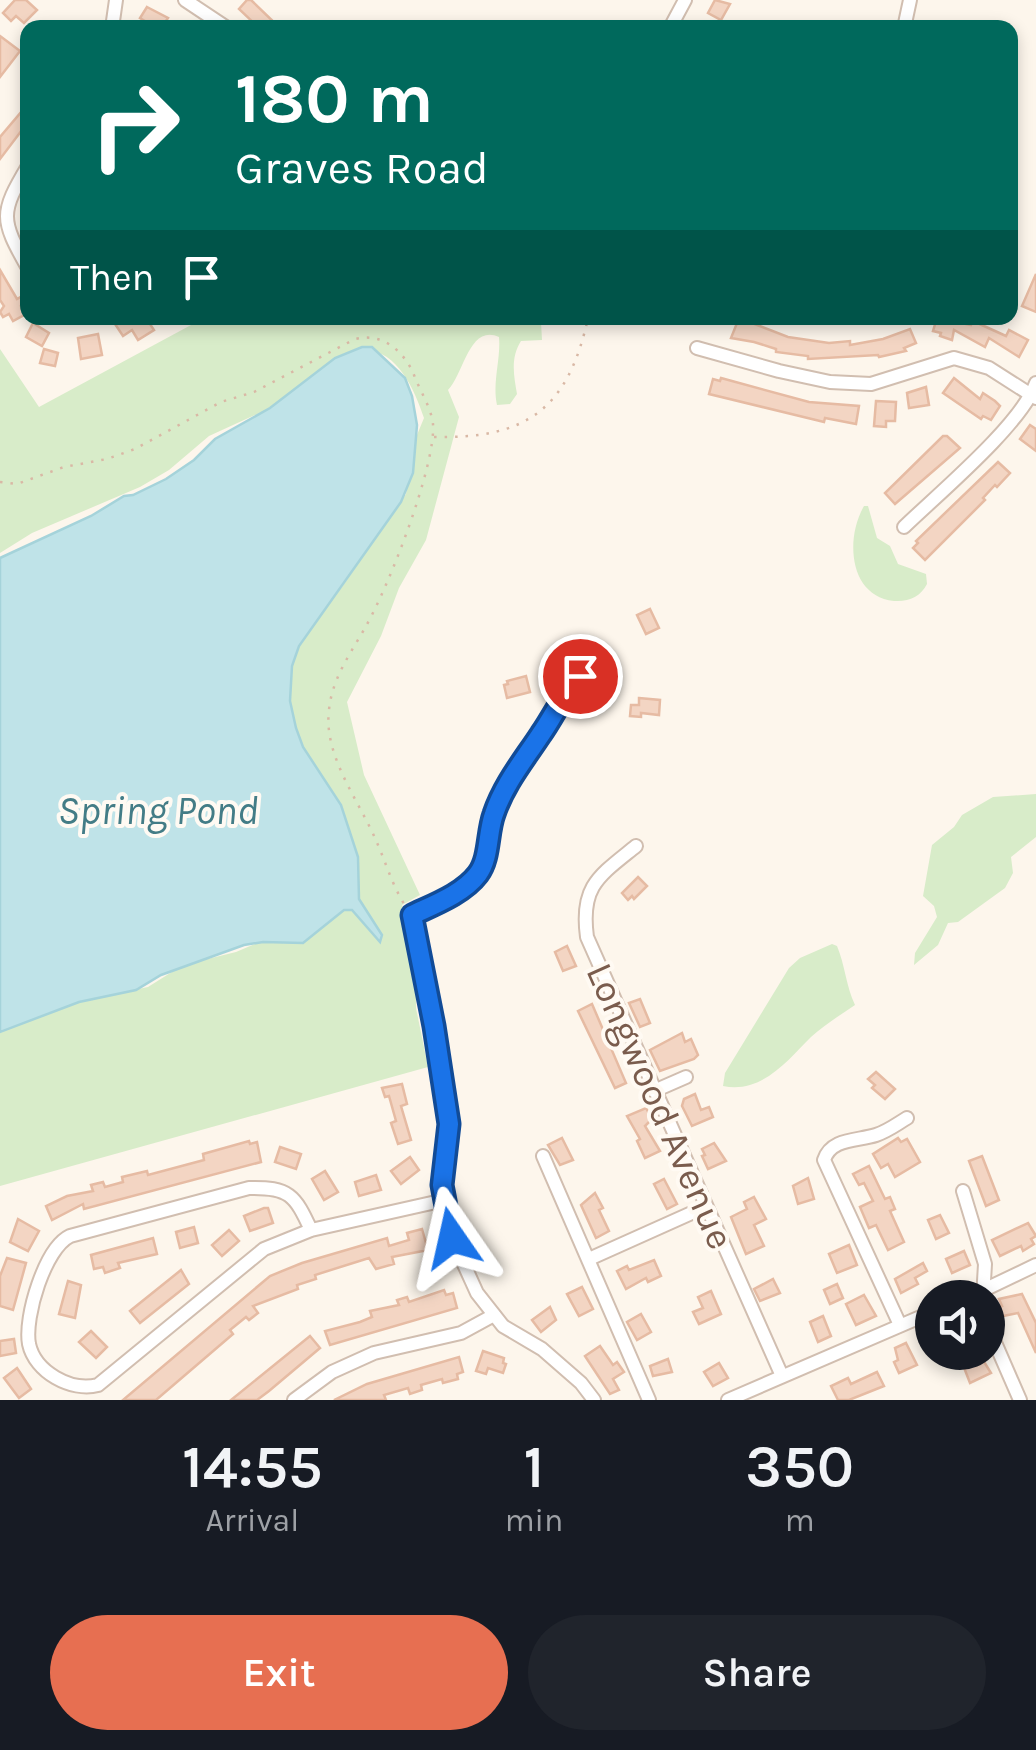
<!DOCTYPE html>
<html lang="en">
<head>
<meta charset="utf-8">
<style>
  :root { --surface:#171b24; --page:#20242c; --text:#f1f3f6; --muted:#9ea1a6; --accent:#e76f51 }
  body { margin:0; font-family:Karla,sans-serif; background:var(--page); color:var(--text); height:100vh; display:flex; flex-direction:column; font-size:38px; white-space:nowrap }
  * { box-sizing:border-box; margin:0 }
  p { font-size:32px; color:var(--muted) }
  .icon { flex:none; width:55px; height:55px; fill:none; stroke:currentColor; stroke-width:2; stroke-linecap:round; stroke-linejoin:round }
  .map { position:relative; height:1400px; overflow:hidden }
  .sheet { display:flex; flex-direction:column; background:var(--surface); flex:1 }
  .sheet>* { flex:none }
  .hud { position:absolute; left:20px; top:20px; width:998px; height:305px; border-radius:20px; box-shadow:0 5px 15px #0003; background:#00695c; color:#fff; overflow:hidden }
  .fabs { position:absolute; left:915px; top:1280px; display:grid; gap:20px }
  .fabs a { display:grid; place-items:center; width:90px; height:90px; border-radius:50%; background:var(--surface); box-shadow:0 5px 15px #0003; font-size:50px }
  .pin { position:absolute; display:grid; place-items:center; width:85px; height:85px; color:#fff; margin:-42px; border:5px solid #fff; border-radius:50%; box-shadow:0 2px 10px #0007 }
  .me { position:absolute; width:110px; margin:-55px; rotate:349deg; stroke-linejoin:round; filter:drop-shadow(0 0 8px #0008) }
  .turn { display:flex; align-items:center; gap:35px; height:210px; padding:0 50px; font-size:45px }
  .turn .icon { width:130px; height:130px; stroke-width:2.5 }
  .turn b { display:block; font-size:70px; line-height:85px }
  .then { display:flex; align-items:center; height:95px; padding:0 50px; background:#0003; gap:20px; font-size:38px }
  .eta { display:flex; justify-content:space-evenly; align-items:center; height:170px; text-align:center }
  .eta b { font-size:60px; font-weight:600; line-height:70px }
  .action { display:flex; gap:20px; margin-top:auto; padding:20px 50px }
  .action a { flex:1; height:115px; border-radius:60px; background:var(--accent); color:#fff; font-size:40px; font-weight:600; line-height:115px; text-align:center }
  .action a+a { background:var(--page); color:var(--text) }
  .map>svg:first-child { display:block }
  .green { fill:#d8ecc9 }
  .water { fill:#bfe3e8; stroke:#a5d3da; stroke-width:2.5 }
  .building { fill:#f3d5c3; stroke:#e6bba3; stroke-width:2.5 }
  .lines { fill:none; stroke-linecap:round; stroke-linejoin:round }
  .street-casing { stroke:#d1beb0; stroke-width:16 }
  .path { stroke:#d9b8a5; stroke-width:2.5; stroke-dasharray:2.5 8; stroke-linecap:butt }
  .street { stroke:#fff; stroke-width:12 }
  .route-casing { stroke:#114b97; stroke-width:25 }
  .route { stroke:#1a73e8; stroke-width:18 }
  .labels { text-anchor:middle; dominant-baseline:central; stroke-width:8; stroke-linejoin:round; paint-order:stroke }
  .street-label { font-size:38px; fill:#7a5c4d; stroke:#fffaf3 }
  .water-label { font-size:40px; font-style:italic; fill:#437c86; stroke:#fffaf3 }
</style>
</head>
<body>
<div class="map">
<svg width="1036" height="1400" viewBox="0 0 1036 1400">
  <rect width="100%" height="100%" fill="#fdf6ec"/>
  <g class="green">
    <path d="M204 318H386L388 321 392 318H521L522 322H541L542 340 521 341C510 358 514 376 517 394L510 404 497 405C492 383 501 359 499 337 469 324 464 374 448 390L459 417 426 540 399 588 381 636 347 702 364 775 420 895 402 905 416 935V1008L428 1067 0 1186V1027L72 1003 148 987 183 965 236 952 269 938 282 731 293 656 313 621 342 587 406 494 412 447 424 418C415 391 398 350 364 350L288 400 209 436 169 470 140 487 32 533 0 553V349L39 407Z"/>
    <path d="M864 506H868L877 538 890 546 898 564 926 574 927 584C920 597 909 602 894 601 849 596 845 539 864 506Z"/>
    <path d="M1036 794V837L1011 857 1013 873 1005 888 958 922 948 923 938 945 914 965 915 953 937 917 934 906 923 896 932 845 954 827 962 815 993 797Z"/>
    <path d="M832 944 837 946C845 965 846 986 855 1005 840 1015 823 1026 811 1037 788 1060 762 1094 723 1086L725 1073 789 968 800 958Z"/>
  </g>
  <path class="water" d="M362 347H372L405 378 412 396 417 425 413 473 401 502 299 646 292 666 290 701 296 728 303 747 341 805 358 857 359 899 382 935 380 942 352 910H344L303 943 263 942 244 945 161 975 136 990 79 1002 0 1032V558L91 516 124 496 133 495 166 479 194 460 215 439 270 408 335 358Z"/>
  <g class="building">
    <path d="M15 0H26L37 10 24 23 16 16 11 21 3 13Z"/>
    <path d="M247 0H251L280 28H259L239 9Z"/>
    <path d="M715 0 730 4 721 20 708 13Z"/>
    <path d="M147 7 168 18 161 28H146L148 23 140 18Z"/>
    <path d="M0 36 20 51 0 77Z"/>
    <path d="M28 104V122L0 159V137Z"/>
    <path d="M0 270 17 299 24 295 28 301 21 306 26 314 13 321 9 314 3 317 0 312 4 306 0 300Z"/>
    <path d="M1036 274V312L1022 306Z"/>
    <path d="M126 318H146L154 330 138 340 132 330 123 336 115 324Z"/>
    <path d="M739 318 788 337 829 343 850 341V345L883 339 910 329 916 343 904 348 906 351 879 357 878 355 808 359V356L776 352V349L754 342 731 338Z"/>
    <path d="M937 318 971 325 973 321 1006 336 1009 330 1028 340 1019 357 989 338 985 347 954 330 952 340 940 336 941 333 933 331Z"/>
    <path d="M33 323 49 333 42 346 26 337Z"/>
    <path d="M98 334 102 355 81 359 78 338Z"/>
    <path d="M44 349 58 353 55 366 40 363Z"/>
    <path d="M721 378 809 402 859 406 856 424 825 418 824 422 709 394 713 379 720 381Z"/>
    <path d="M954 378 980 399 983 393 995 401 1000 406 991 420 983 416 981 419 943 393Z"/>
    <path d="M926 387 929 405 909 408 907 393Z"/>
    <path d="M876 401 896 402 895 421H886V427L874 426Z"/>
    <path d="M1030 425 1036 429V451L1020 439Z"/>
    <path d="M943 436H947L960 448 895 504 885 493Z"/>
    <path d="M998 462 1010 473 997 487 995 485 983 498 985 500 925 560 913 548 918 543 916 541Z"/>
    <path d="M650 609 659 628 646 634 637 615Z"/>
    <path d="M562 649 567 663 553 668 548 654Z"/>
    <path d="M526 676 530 692 507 698 504 685 508 684 507 681Z"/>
    <path d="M639 698 660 700 659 715 641 713V717L630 716 631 705H639Z"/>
    <path d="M638 877 647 886 634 899 632 896 628 900 622 893Z"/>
    <path d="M567 946 576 966 563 971 555 952Z"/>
    <path d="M640 999 650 1023 640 1027 629 1003Z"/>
    <path d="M592 1004 626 1083 615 1088 578 1011Z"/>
    <path d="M682 1033 685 1042 691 1039 698 1055 694 1059 660 1071 650 1050Z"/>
    <path d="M876 1072 895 1089 885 1099 872 1088 875 1085 868 1079Z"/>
    <path d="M402 1084 407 1104 401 1106 411 1140 398 1144 391 1123 396 1121 389 1096 385 1097 382 1088Z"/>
    <path d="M695 1094 701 1110 709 1107 713 1117 692 1126 682 1106 684 1099Z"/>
    <path d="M646 1108 652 1119 645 1126 660 1151 645 1158 637 1141 640 1139 627 1116Z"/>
    <path d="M562 1138 573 1160 560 1165 548 1145Z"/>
    <path d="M898 1138 901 1142 907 1139 920 1162 895 1177 888 1164 881 1168 873 1154Z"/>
    <path d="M249 1141 250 1144 257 1142 261 1162 84 1209 83 1204 52 1220 46 1206 67 1196 93 1191 91 1185 103 1182 105 1187 123 1182 122 1177 147 1171 148 1175 204 1160 203 1154Z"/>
    <path d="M714 1143 726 1161 708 1169 702 1156 705 1155 702 1149Z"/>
    <path d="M280 1147 301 1154 296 1169 275 1162Z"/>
    <path d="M982 1156 999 1200 986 1206 969 1161Z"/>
    <path d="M410 1157 419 1170 401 1184 391 1171Z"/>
    <path d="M869 1166 885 1199 890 1197 895 1209 890 1211 904 1242 888 1250 876 1225 869 1228 860 1207 873 1201 864 1183 859 1185 853 1174Z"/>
    <path d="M325 1171 338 1192 324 1200 312 1179Z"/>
    <path d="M376 1175 381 1190 359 1196 355 1182Z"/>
    <path d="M808 1178 814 1199 798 1204 793 1186Z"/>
    <path d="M664 1179 677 1204 667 1209 654 1184Z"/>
    <path d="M595 1193 603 1208 599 1210 609 1231 596 1238 581 1205Z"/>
    <path d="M754 1197 766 1219 754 1225 764 1246 746 1254 731 1217 747 1209 744 1202Z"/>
    <path d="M264 1208H268L273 1223 250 1231 244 1216Z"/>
    <path d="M940 1215 949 1233 936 1239 928 1220Z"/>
    <path d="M18 1219 39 1231 28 1251 10 1242Z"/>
    <path d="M1028 1223 1036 1236 1031 1239 1034 1244 1023 1251 1021 1246 1000 1256 992 1240Z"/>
    <path d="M194 1227 198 1243 180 1248 176 1232Z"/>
    <path d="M422 1229 428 1250 392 1257 394 1264 376 1269 369 1258 315 1275 316 1279 297 1285 298 1289 253 1306 258 1313 249 1320 246 1317 230 1330 233 1334 156 1400H123L270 1276 302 1263 387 1238 389 1246 409 1240 407 1233Z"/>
    <path d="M229 1230 239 1241 222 1256 212 1245Z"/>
    <path d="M153 1238 157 1254 118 1263 120 1268 105 1273 103 1267 94 1269 91 1255Z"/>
    <path d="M849 1245 857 1265 837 1273 829 1254Z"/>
    <path d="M964 1251 970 1265 952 1273 946 1259Z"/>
    <path d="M7 1258 26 1263 13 1310 0 1306V1276Z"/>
    <path d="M654 1260 661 1276 648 1282 646 1278 626 1289 617 1271 627 1266 629 1270Z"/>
    <path d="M923 1263 927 1271 915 1278 918 1284 901 1293 895 1279Z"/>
    <path d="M181 1270 189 1284 140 1323 130 1311Z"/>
    <path d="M773 1279 780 1293 760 1301 754 1289Z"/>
    <path d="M68 1281 81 1285 75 1318 59 1314Z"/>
    <path d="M837 1284 843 1298 830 1304 824 1290Z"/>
    <path d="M582 1287 593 1309 579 1316 567 1294Z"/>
    <path d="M444 1290 446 1295 453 1293 457 1308 330 1345 325 1331 360 1322 372 1317 370 1311 399 1305 397 1300 407 1297 409 1302Z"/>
    <path d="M711 1291 721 1314 699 1324 693 1312 703 1308 698 1297Z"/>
    <path d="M1022 1294 1036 1323V1353L1018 1313 1003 1316 999 1307 1002 1306 999 1299Z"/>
    <path d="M864 1295 876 1316 856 1325 846 1304Z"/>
    <path d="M550 1307 556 1320 541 1332 532 1320Z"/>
    <path d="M641 1314 651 1332 637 1340 627 1322Z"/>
    <path d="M823 1316 831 1336 818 1342 810 1322Z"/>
    <path d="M91 1331 107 1347 96 1358 79 1342Z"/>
    <path d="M310 1336 320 1348 269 1391 257 1400H231Z"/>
    <path d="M14 1339 16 1353 0 1356V1341Z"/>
    <path d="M906 1343 917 1365 899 1373 894 1362 898 1360 895 1348Z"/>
    <path d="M600 1346 613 1365 617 1362 624 1372 613 1379 619 1390 610 1394 585 1356Z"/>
    <path d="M483 1351 504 1358 503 1363 506 1364 503 1373 488 1368 486 1374 476 1371Z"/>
    <path d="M958 1352H978L991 1373 970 1383Z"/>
    <path d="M459 1357 463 1372 457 1374 458 1379 443 1383 442 1379 421 1385 422 1390 410 1394 408 1388 384 1395 386 1400H334L367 1384Z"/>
    <path d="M668 1359 672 1372 653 1376 650 1366Z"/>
    <path d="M719 1363 728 1378 713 1386 704 1372Z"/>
    <path d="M17 1368 31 1389 19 1398 4 1378Z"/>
    <path d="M877 1372 884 1386 849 1400H838L831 1386 848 1378 851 1384Z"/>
  </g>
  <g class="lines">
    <g class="street-casing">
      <g id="street">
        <path d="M185 0 227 28"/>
        <path d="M112 28 116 0"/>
        <path d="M670 28 685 0"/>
        <path d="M904 28 910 0"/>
        <path d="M28 166C0 213 0 219 28 268"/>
        <path d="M697 348 779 371 830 382 871 384 954 358 989 368 1036 398"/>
        <path d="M904 527C938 494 1021 425 1036 383"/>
        <path d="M580 677C563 694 555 714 541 734 524 760 504 784 494 814 487 833 490 858 478 874 463 894 433 904 412 915L434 1026 449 1124 442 1185 452 1238 477 1293 503 1326 542 1349 581 1383 594 1400"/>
        <path d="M636 846C599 876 580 886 587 937L782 1376"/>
        <path d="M654 1091 686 1077"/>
        <path d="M543 1156 649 1400"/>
        <path d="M963 1191 985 1264 983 1298"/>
        <path d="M311 1230C295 1195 289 1187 249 1188L70 1236C45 1248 24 1317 29 1344 35 1372 71 1392 98 1385L264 1249 311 1230 445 1200"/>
        <path d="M589 1259 705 1207"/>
        <path d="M967 1298 1036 1265"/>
        <path d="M988 1316 993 1338 1020 1400"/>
        <path d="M900 1325 824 1160C831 1138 857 1141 876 1135 888 1131 897 1124 907 1118"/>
        <path d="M294 1400 332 1372 374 1353 461 1333 494 1315"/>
        <path d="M728 1400 932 1312"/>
      </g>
    </g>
    <g class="path">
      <path d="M434 437C527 439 568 409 588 318"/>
      <path d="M0 482 17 484 64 467 107 459 135 449 221 402 254 392 355 339C382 332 404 351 414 375 420 391 431 407 433 424 436 466 388 588 366 626 351 653 332 678 329 710 323 757 361 803 378 845 387 866 393 887 406 907"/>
    </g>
    <use href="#street" class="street"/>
  </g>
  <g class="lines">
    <g class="route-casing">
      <path id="route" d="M452 1238 442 1185 449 1124 434 1026 412 915C433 905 463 894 478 874 490 858 487 833 494 814 504 784 524 760 541 734 555 714 563 694 580 676"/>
    </g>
    <use href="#route" class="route"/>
  </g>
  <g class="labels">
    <g class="street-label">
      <text transform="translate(660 1106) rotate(66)">Longwood Avenue</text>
    </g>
    <g class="water-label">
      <text x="158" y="810">Spring Pond</text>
    </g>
  </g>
</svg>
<div class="fabs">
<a><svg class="icon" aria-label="sound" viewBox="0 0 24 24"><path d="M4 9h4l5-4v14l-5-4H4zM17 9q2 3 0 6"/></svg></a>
</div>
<div class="pin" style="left:580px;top:676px;background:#d93025"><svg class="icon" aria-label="arrive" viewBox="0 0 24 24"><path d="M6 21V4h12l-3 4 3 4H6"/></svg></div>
<svg class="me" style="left:452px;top:1238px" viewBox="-20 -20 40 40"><path d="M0-17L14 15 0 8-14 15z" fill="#1a73e8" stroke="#fff" stroke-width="4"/></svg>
<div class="hud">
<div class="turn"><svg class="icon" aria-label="right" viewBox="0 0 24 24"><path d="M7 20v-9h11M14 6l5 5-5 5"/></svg><div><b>180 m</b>Graves Road</div></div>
<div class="then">Then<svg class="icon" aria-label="arrive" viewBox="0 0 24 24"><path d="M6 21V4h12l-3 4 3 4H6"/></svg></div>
</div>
</div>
<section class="sheet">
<div class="eta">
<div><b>14:55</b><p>Arrival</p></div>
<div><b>1</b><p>min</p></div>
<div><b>350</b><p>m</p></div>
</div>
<div class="action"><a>Exit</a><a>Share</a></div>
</section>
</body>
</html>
